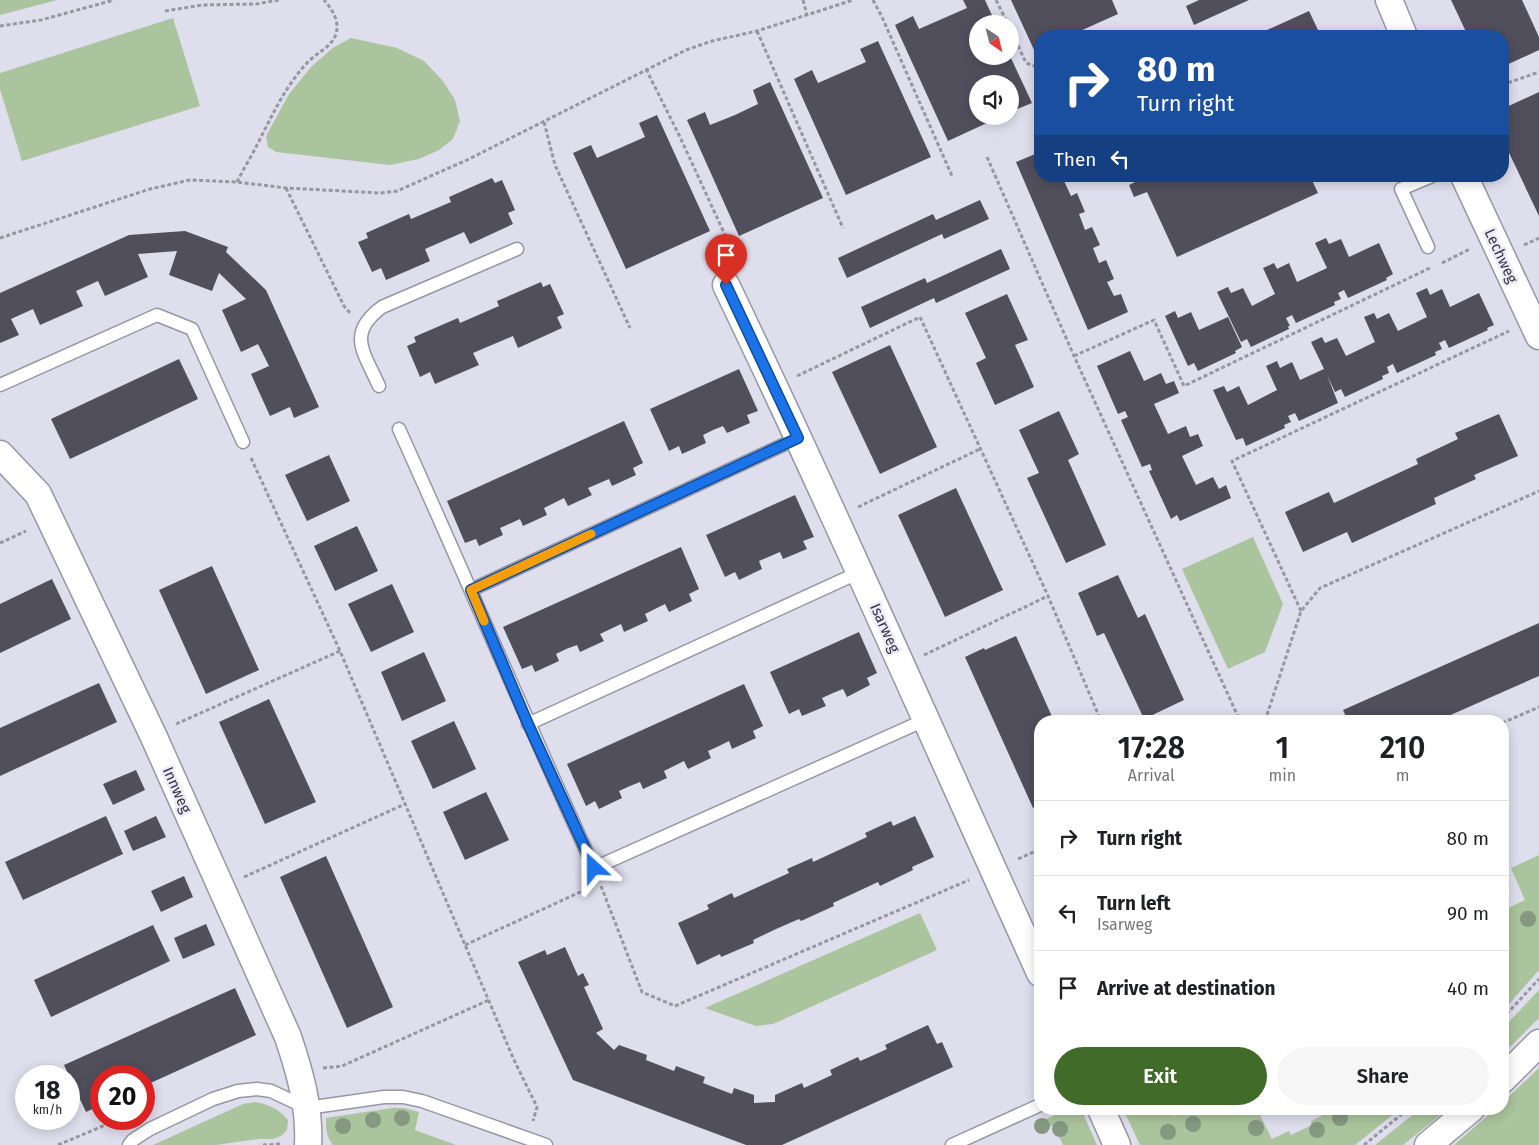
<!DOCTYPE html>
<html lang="en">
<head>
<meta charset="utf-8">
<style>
  :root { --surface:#fff; --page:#f6f6f6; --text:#202124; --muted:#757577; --line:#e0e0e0; --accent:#416b28 }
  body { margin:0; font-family:"Fira Sans",sans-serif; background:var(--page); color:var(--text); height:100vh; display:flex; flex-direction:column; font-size:19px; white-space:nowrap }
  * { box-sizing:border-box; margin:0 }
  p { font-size:16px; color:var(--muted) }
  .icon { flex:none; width:28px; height:28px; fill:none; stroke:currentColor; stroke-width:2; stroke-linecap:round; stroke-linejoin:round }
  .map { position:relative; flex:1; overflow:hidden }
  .side { position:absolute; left:1034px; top:715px; width:475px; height:400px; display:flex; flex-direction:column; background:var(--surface); border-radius:20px; box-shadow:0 2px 12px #0003 }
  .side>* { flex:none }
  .banner { position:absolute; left:1034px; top:30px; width:475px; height:152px; border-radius:20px; box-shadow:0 2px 12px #0003; background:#1a4fa0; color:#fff; overflow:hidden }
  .needle { width:32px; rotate:145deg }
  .tools { position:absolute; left:969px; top:15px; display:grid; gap:10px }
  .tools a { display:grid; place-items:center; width:50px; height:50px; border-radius:50%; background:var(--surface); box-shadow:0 2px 12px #0003; font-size:25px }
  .speed { position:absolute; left:15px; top:1065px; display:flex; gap:10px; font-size:25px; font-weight:700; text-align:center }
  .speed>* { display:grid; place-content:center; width:65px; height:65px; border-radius:50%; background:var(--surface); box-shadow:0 2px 12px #0003; line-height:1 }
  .speed small { font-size:12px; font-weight:400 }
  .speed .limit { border:8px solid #d22; background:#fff; color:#111 }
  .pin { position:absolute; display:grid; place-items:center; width:42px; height:42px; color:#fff; margin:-51px -21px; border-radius:50% 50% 50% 0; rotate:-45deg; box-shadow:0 0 5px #0007 }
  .pin .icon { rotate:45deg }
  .me { position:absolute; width:55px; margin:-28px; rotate:336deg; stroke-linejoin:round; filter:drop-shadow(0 0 4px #0008) }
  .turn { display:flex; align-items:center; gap:18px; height:105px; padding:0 20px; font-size:22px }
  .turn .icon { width:65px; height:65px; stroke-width:2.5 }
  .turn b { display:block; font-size:35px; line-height:42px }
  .then { display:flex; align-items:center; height:48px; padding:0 20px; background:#0003; gap:10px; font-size:19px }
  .eta { display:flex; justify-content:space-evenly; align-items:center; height:85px; text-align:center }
  .eta b { font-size:30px; font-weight:600; line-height:35px }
  .action { display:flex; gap:10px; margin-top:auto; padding:10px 20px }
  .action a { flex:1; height:58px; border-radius:30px; background:var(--accent); color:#fff; font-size:20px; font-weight:600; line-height:58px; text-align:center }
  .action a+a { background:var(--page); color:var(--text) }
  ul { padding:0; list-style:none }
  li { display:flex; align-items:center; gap:15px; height:75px; padding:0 20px; border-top:1px solid var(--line) }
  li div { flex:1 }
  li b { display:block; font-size:19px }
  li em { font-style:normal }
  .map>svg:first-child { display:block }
  .green { fill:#aac49d }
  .building { fill:#514f5c }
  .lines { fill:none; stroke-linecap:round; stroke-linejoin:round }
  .lane-casing { stroke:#9896a5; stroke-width:15 }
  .street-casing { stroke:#9896a5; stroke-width:29 }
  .path { stroke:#9796a1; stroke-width:3; stroke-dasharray:4 2.5; stroke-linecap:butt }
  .lane { stroke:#fff; stroke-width:12 }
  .street { stroke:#fff; stroke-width:26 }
  .tree { fill:#859880 }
  .route-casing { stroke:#114b97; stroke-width:12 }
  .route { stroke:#1a73e8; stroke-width:9 }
  .slow { stroke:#f59e0b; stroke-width:9 }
  .labels { text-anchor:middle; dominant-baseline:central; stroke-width:5; stroke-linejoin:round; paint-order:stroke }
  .street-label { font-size:15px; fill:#36353b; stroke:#edebfa }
</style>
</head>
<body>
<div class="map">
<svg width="1539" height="1145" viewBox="0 0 1539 1145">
  <rect width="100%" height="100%" fill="#dfdeed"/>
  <g class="green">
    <path d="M0 0H57L0 15Z"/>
    <path d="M173 18 200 106 22 161 0 89V73Z"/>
    <path d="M351 38 397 48 424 61 443 81 455 100 460 121 453 139 439 150 419 159 390 165 276 152 268 147 266 136 289 94 312 66 334 47Z"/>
    <path d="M1253 537 1283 604 1265 652 1228 669 1182 569Z"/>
    <path d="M1539 855V970L1503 1011 1502 916 1505 914 1504 910 1525 900 1511 868Z"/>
    <path d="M920 913 937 950 773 1024 756 1026 705 1008Z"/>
    <path d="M1539 990V1018L1503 1054V1028Z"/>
    <path d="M1539 1068V1145H1454L1495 1109H1502L1503 1102Z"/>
    <path d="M255 1102C268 1104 279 1109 288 1120L287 1130 281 1136 273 1139H258L216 1145H153L243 1104Z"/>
    <path d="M392 1108H404L419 1112 415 1130 456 1145H333C326 1137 326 1128 326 1118Z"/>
    <path d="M1068 1109H1081L1097 1145H1063L1054 1125 1039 1131 1035 1124Z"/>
    <path d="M1123 1109H1170L1174 1116 1189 1109H1191L1192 1112 1198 1109H1257L1272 1139 1289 1131 1291 1135 1312 1125 1311 1121 1329 1112 1327 1109H1400L1355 1145H1140Z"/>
    <path d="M1420 1109H1448L1403 1145H1375Z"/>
  </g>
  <g class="building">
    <path d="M963 0H985L996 24H978V56H1010L1032 103 1010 112V84H978V116H1002L948 141 895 25 913 16 919 29 967 8Z"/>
    <path d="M1011 0H1112L1118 14 1069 36H1040V50L1035 52Z"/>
    <path d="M1199 0H1249L1194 25 1186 6Z"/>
    <path d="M1451 0H1522L1539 37V50L1502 67V36H1468Z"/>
    <path d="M1309 11 1318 30 1304 36H1254Z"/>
    <path d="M878 41 931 157 846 195 794 79 812 70 818 83 866 62 860 49Z"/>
    <path d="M770 82 823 198 739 236 687 120 705 112 710 125 735 115 758 104 753 90Z"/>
    <path d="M1539 92V216L1502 138V109Z"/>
    <path d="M657 115 710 231 626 269 573 153 591 145 597 158 645 137 639 123Z"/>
    <path d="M1040 152V176H1070L1071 178 1064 181 1071 196 1077 193 1085 212 1079 214 1085 230 1092 227 1100 245 1093 248 1099 263 1106 260 1114 279 1107 282 1114 296 1121 294 1128 312 1088 330 1016 162Z"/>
    <path d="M1140 176H1310L1318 193 1177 257 1147 192 1134 197 1129 185 1141 179Z"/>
    <path d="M492 178 495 183 502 180 515 210 508 213 513 224 470 244 464 232 425 249 430 261 386 280 381 268 372 272 358 242 368 238 366 233 409 214 411 219 451 202 449 197Z"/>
    <path d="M980 200 989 219 944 239 942 234 847 278 838 258 933 214 936 220Z"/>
    <path d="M185 231 228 247 226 252 266 290 319 407 294 418 290 407 270 416 251 374 269 366 258 344 241 352 222 310 246 299 219 273 212 291 169 275 177 251 138 254 148 277 105 296 98 281 76 291 83 306 40 325 33 309 11 319 19 335 0 343V293L129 235Z"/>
    <path d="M1326 238 1329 244 1341 239 1349 257 1379 243 1393 274 1386 278 1387 280 1348 298 1344 290 1338 293 1341 299 1334 302 1335 305 1296 323 1292 315 1286 318 1290 326H1288L1289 329 1251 347 1247 339 1241 342 1217 292 1228 287 1231 293 1243 288 1252 306 1275 294 1263 268 1274 263 1277 269 1289 263 1297 282 1327 268 1315 243Z"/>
    <path d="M1001 249 1010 269 936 303 934 298 870 328 861 307 925 278 927 283Z"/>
    <path d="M541 282 543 287 550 284 564 314 557 317 562 328 518 348 513 336 473 353 479 365 435 384 430 372 420 377 407 346 416 342 414 337 458 318 460 323 499 306 497 301Z"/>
    <path d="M1427 288 1430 295 1442 289 1450 307 1479 293 1494 325 1487 328 1488 330 1449 348 1445 340 1439 343 1442 349 1435 352 1436 355 1397 373 1393 364 1387 367 1389 373 1382 376 1383 379 1345 397 1341 389 1335 392 1327 375 1338 403 1299 421 1295 413 1288 416 1291 422 1284 425 1285 428 1246 446 1243 438 1236 440 1213 390 1224 386 1227 392 1239 386 1248 405 1277 390 1266 366 1277 361 1280 368 1292 362 1300 380 1324 369 1311 342 1322 337 1325 343 1337 338 1346 356 1375 342 1364 317 1374 313 1377 319 1389 313 1398 331 1427 317 1416 293Z"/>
    <path d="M1007 294 1028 340 1015 345 1034 387 995 405 976 363 986 358 965 313Z"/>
    <path d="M1175 311 1178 318 1191 312 1199 330 1228 317 1242 347 1235 351 1236 353 1198 371 1194 363 1188 366 1165 316Z"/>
    <path d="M890 345 937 447 880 474 832 372Z"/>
    <path d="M1130 351 1144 381 1161 373 1166 384 1174 381 1179 393 1154 404 1168 434 1186 426 1190 437 1198 434 1203 446 1182 456 1196 485 1213 477 1219 489 1226 485 1231 498 1180 521 1177 515 1171 519 1149 471 1152 470 1150 464 1142 467 1121 420 1128 417 1125 411 1118 414 1097 366Z"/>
    <path d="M179 359 198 399 70 459 51 419Z"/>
    <path d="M739 369 758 411 747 415 750 423 727 433 723 426 713 430 703 435 706 443 682 454 679 446 669 451 650 409Z"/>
    <path d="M1059 411 1079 454 1068 460 1106 545 1066 563 1027 478 1039 473 1019 430Z"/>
    <path d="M1499 414 1518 456 1474 475 1476 479 1434 498 1436 504 1352 543 1347 532 1303 552 1285 512 1329 492 1334 503 1418 464 1416 459 1458 439 1455 433Z"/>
    <path d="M624 421 643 463 633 468 636 475 612 486 609 479 588 488 592 495 568 506 564 498 544 508 547 515 523 526 520 519 500 528 503 535 479 546 476 539 465 543 447 501Z"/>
    <path d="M329 455 350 501 307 521 285 475Z"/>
    <path d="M956 488 1003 590 945 617 898 515Z"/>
    <path d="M795 495 814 537 803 541 807 549 783 559 780 552 759 561 762 569 739 580 735 572 725 577 706 535Z"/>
    <path d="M357 526 378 571 335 591 314 546Z"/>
    <path d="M681 547 699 589 689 594 692 601 669 612 665 604 645 614 648 621 624 632 621 624 600 634 604 641 580 652 577 645 566 649 556 654 559 661 535 672 532 665 522 669 503 627Z"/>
    <path d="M212 566 259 670 206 694 159 590Z"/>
    <path d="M1118 575 1138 618 1145 614 1184 700 1144 719 1104 633 1097 636 1078 593Z"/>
    <path d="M52 579 71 619 0 653V604Z"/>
    <path d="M392 584 414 632 371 652 348 604Z"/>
    <path d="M1539 623V676L1437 721H1348L1343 710Z"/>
    <path d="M859 632 877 673 867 678 870 685 847 697 843 689 833 693 822 698 826 706 802 716 799 709 789 714 770 672Z"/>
    <path d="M1016 636 1054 721H1040V805L1033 808 965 657 984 648 985 650Z"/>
    <path d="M424 652 446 701 402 721 381 672Z"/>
    <path d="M99 683 117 722 0 776V728Z"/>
    <path d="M744 684 763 726 753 731 756 738 732 749 729 741 719 746 708 751 711 758 688 769 684 761 664 771 667 778 643 789 640 782 630 786 619 791 622 798 599 809 595 801 586 806 567 764Z"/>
    <path d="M269 699 316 802 265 824 219 722Z"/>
    <path d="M454 721 476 769 433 789 411 741Z"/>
    <path d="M136 770 145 790 113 805 103 784Z"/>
    <path d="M486 792 509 840 465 860 443 812Z"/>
    <path d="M106 816 123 854 23 900 5 862Z"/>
    <path d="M156 816 166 837 133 851 124 831Z"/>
    <path d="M915 816 934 857 912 867 913 870 880 886 878 882 833 903 834 906 801 921 799 919 776 929 753 940 754 943 721 957 720 954 697 965 678 923 709 909 707 905 732 893 734 898 789 873 787 869 812 858 813 862 867 837 865 833 891 821 893 826Z"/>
    <path d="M326 856 393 1007 347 1028 280 877Z"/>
    <path d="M184 876 193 897 161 912 151 891Z"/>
    <path d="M206 924 215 945 183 959 174 938Z"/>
    <path d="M153 925 170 961 51 1017 34 980Z"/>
    <path d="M565 947 578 976 583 973 589 985 584 987 603 1029 596 1033 614 1050 619 1045 647 1055 646 1060 674 1071 676 1066 705 1077 703 1083 732 1094 734 1088 754 1095V1103L775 1102V1095L802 1083 804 1088 832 1075 830 1070 858 1057 860 1061 874 1055 887 1049 885 1045 928 1025 937 1044 942 1042 953 1067 782 1145H746L573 1080 518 962 545 950 547 955Z"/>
    <path d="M235 988 256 1035 144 1086V1076H101V1105L86 1112 64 1065Z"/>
  </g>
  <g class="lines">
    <g class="lane-casing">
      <g id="lane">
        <path d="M1428 247 1401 189 1432 176"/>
        <path d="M0 385 157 315 192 329 243 442"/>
        <path d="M379 386C364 352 346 334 382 307L517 249"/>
        <path d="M399 429C465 575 527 722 594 868L925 720"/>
        <path d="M471 590 798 438"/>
        <path d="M528 724 860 572"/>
        <path d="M129 1145 133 1140 150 1129 213 1099 238 1091 257 1089 271 1091 307 1108 384 1097H403L422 1101 546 1145"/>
        <path d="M952 1145 1040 1105"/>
      </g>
    </g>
    <g class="street-casing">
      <g id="street">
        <path d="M1389 0 1404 36"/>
        <path d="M1464 176 1539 336"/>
        <path d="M726 285C835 512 936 744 1040 973"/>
        <path d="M0 454 38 494 153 735 288 1037C300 1073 310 1107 308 1145"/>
        <path d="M1502 1080 1539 1043"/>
        <path d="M1101 1109 1117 1145"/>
        <path d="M1428 1145 1471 1109"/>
      </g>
    </g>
    <g class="path">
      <path d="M803 0 807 15"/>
      <path d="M873 0 882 17 952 176"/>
      <path d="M996 0 1008 24"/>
      <path d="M165 11 202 5 256 4 279 0"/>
      <path d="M0 26 41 20 114 0"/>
      <path d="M1010 28 1026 63 1040 68"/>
      <path d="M757 31 843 228"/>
      <path d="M646 69 680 137 737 261"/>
      <path d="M1502 85 1539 72"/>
      <path d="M544 122 555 165 630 328"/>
      <path d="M987 157 1074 356 1240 721"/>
      <path d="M237 182C243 170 251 157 257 145 272 116 284 88 307 63 316 53 332 47 336 34 340 21 332 9 324 0"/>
      <path d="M286 188 344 306 350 313"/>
      <path d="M0 238 150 189 190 180 237 182 286 188 380 193 397 191 467 160 686 50 712 41 757 31 853 0"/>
      <path d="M1524 245 1539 238"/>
      <path d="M1442 263 1470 249"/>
      <path d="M1074 356 1154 320 1184 386 1432 267"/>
      <path d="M797 376 920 317 1048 596 1101 721"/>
      <path d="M251 458 340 651 514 1060 537 1107 533 1121"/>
      <path d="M858 507 980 449"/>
      <path d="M0 543 26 531"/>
      <path d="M1301 611 1232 461 1509 331"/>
      <path d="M924 655 1048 596"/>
      <path d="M1265 721 1301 611 1320 588 1539 491"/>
      <path d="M1502 723 1539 707"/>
      <path d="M176 724 340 651"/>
      <path d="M1018 859 1040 849"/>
      <path d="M244 877 405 804"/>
      <path d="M601 886 642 992 675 1006 969 880"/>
      <path d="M465 945 589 888"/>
      <path d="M1502 1019 1539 979"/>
      <path d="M323 1068 342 1066 489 1000"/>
      <path d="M58 1145 110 1123 117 1128"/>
      <path d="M263 1145 282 1144"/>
      <path d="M1364 1145 1408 1109"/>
    </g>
    <use href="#lane" class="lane"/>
    <use href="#street" class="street"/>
  </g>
  <g class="tree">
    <circle cx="1528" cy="919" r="8"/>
    <circle cx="402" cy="1118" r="8"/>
    <circle cx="1340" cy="1118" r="8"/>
    <circle cx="373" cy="1120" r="8"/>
    <circle cx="1193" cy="1124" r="8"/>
    <circle cx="343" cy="1126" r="8"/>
    <circle cx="1042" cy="1126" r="8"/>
    <circle cx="1256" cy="1128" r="8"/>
    <circle cx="1060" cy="1129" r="8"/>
    <circle cx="1317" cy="1130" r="8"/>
    <circle cx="1168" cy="1132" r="8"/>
  </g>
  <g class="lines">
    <g class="route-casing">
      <path id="route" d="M594 868 528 724 471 590 798 438 726 285"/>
    </g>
    <use href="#route" class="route"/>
    <path class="slow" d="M484 621 471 590 591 534"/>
  </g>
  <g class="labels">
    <g class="street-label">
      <text transform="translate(1501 256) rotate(65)">Lechweg</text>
      <text transform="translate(885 628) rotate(66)">Isarweg</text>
      <text transform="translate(177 790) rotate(66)">Innweg</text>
    </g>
  </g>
</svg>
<div class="tools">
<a><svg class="needle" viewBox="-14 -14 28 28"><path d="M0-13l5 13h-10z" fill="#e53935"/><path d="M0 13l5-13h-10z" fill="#757577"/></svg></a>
<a><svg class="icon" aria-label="sound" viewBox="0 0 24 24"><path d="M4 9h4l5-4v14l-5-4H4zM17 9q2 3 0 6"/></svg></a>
</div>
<div class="speed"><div>18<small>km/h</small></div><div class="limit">20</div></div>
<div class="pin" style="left:726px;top:285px;background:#d93025"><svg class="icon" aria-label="arrive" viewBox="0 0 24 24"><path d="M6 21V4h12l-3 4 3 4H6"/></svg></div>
<svg class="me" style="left:594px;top:868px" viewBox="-20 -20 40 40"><path d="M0-17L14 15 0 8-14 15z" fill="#1a73e8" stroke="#fff" stroke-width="4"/></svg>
<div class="banner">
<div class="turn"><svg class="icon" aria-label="right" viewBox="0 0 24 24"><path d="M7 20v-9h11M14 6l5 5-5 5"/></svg><div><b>80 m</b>Turn right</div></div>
<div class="then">Then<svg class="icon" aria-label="left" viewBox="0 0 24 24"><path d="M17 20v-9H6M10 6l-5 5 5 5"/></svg></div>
</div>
<section class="side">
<div class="eta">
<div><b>17:28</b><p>Arrival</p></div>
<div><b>1</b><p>min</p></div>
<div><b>210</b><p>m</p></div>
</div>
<ul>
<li><svg class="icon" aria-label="right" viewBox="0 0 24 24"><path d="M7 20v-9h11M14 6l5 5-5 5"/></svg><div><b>Turn right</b></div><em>80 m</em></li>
<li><svg class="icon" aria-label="left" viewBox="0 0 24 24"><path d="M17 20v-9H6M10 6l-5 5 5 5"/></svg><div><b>Turn left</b><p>Isarweg</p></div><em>90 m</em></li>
<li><svg class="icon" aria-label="arrive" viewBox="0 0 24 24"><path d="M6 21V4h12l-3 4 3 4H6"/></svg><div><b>Arrive at destination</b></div><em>40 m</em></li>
</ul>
<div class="action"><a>Exit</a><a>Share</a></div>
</section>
</div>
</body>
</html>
